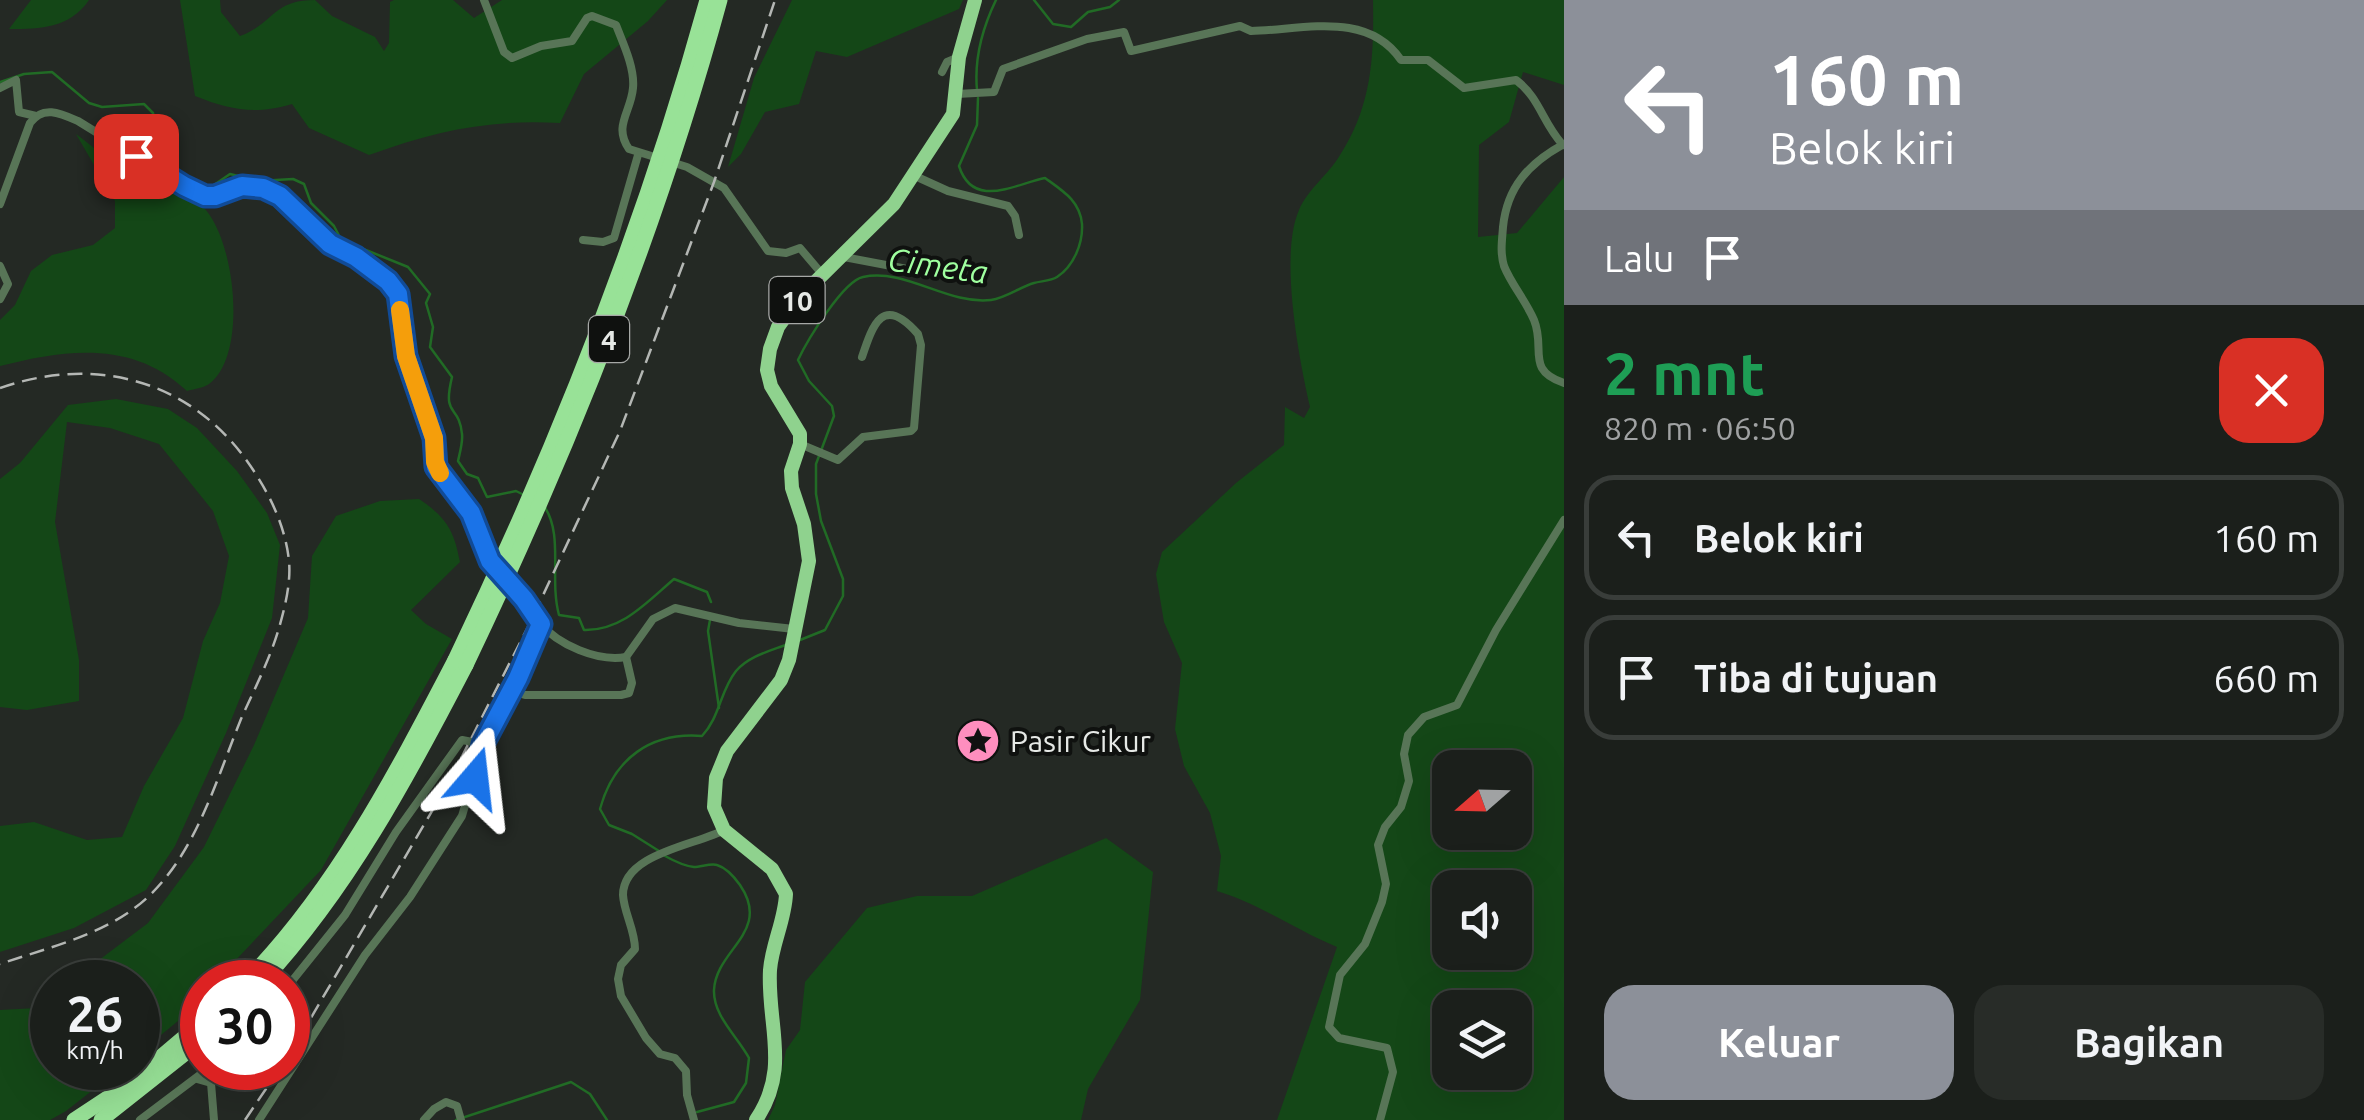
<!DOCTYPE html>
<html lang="id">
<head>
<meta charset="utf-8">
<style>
  :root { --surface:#1b1f1b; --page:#282c28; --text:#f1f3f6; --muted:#a0a2a3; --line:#393d3a; --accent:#8c9099 }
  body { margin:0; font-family:Ubuntu,sans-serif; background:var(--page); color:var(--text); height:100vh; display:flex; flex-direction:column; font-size:38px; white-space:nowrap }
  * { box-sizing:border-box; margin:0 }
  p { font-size:32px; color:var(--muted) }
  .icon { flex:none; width:55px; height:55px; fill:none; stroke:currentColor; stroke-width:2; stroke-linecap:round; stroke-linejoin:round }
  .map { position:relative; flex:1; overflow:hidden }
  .drawer { display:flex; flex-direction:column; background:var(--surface); width:800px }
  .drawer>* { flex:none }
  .banner { background:#8c9099; color:#fff; overflow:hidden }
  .needle { width:65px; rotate:250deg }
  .buttons { position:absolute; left:1432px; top:750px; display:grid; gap:20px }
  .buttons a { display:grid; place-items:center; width:100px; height:100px; border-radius:20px; background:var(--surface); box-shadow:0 10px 40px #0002,0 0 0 2px var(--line); font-size:50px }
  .speed { position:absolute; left:30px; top:960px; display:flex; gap:20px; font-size:50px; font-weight:700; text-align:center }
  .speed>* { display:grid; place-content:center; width:130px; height:130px; border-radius:50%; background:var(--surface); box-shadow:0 10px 40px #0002,0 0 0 2px var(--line); line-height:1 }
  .speed small { font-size:25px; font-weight:400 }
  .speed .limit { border:15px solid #d22; background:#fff; color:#111 }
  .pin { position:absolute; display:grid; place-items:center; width:85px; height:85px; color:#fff; margin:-42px; border-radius:20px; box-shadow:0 5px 15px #0006 }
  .me { position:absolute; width:110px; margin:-55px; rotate:17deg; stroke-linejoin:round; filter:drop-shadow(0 0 8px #0008) }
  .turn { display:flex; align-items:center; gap:35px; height:210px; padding:0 40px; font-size:45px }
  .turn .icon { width:130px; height:130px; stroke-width:2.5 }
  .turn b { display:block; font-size:70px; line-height:85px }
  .then { display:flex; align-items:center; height:95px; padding:0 40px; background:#0003; gap:20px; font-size:38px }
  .round { display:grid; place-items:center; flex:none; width:105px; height:105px; border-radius:30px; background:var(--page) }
  .summary { display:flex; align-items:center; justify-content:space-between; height:170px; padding:0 40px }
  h1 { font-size:60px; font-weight:600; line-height:75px; color:#1e9e55 }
  .cta { display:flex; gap:20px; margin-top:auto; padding:20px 40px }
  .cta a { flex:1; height:115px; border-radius:30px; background:var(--accent); color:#fff; font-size:40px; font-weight:600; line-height:115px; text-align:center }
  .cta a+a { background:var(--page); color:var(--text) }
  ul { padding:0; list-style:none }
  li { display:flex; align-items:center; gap:30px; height:125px; margin:0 20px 15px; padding:0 20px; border:5px solid var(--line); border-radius:30px }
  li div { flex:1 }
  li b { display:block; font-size:38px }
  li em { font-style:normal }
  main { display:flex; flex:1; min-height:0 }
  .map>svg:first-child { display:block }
  .green { fill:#144717; fill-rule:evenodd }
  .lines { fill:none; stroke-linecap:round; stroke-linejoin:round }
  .stream { stroke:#216b25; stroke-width:2.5 }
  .minor { stroke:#587557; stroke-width:8 }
  .trunk { stroke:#8fd28e; stroke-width:14 }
  .motorway { stroke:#98e297; stroke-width:15 }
  .rail { stroke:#b4b7b4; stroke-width:2.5; stroke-dasharray:15 8; stroke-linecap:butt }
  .motorway-bridge { stroke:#98e297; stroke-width:15 }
  .route-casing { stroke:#114b97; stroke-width:25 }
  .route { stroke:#1a73e8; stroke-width:18 }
  .slow { stroke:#f59e0b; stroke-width:18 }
  .labels { text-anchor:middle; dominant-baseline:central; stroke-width:8; stroke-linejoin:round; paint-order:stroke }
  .shield { fill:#0f110f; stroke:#a6a8a6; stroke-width:2.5 }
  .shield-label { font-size:28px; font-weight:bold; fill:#e6e9e6 }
  .poi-label { font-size:30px; fill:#e6e9e6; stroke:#0f110f; text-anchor:start }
  .water-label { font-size:32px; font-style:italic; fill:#9fff9f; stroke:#0f110f }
</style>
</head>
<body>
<main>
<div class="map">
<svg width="1564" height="1120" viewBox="0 0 1564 1120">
  <rect width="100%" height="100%" fill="#242924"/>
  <g class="green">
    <path d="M31 0H89C70 28 41 29 9 29Z"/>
    <path d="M180 0H220L221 12 240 36C275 23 272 0 315 0L332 16 375 37 384 51 389 43 390 2 394 0H453L474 18 502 0H667L648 21 584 74 560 123C489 119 435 131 369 155L309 128 292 104C255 115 230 110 195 96Z"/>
    <path d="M792 0H963L959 9 847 57 816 51 799 104 765 112 741 154 728 167 754 78Z"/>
    <path d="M1373 0H1564V85L1523 72 1509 122 1479 145 1478 237 1517 233 1564 177V1120H1277L1337 947C1294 929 1262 905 1217 891L1221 856 1210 813 1184 766 1175 729 1182 663 1164 622 1156 574 1162 552 1236 483 1284 445 1285 407 1304 418 1310 407C1299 359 1279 255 1299 210 1307 190 1329 174 1340 155 1372 105 1374 57 1373 0ZM1450 768H1515V832H1450ZM1450 888H1515V952H1450ZM1450 1008H1515V1072H1450Z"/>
    <path d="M76 134C92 145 108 162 126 170 150 183 181 187 202 206 235 236 249 355 209 384 204 388 193 389 187 391 133 340 66 349 0 366V320L15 305 31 271 52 255 93 245 115 228V201Z"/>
    <path d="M116 399 168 409 197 428 237 471 267 513 280 545 272 618 226 733 175 846 146 890 74 928 0 952V826L34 822 87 840 122 837 144 786 183 718 203 641 220 603 229 556 213 511 159 444 110 428 67 422 55 522 79 660V701L27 710 0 707V479L20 463 68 405Z"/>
    <path d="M419 499C446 517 454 530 460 562L411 610 426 624 452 639 321 870 215 982H202V995L178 1021 138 1054V982H70L148 923 204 847 254 745 308 618 312 556 336 516 380 501Z"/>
    <path d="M1106 838 1153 872 1140 1000 1088 1089 1081 1120H768L775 1105 786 1050 800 1030 805 982 867 908 917 896H972Z"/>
    <path d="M52 996V1068H121L66 1111 50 1120H0V1010L37 1008Z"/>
  </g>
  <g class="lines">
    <g class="stream">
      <path d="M1034 0 1053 24 1071 27 1088 12 1110 7 1119 0"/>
      <path d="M0 82 24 74 52 72 89 103 102 107 144 104 153 113 156 130 182 178 208 189 230 174 259 181 293 179 304 184 311 203 334 226 345 247 356 246 408 267 430 294 426 303 433 327 430 347 452 377C442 419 459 403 462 434 463 442 460 452 458 461L467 474 478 478 487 497 516 491 524 495"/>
      <path d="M977 90C974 58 982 29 996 0"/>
      <path d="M544 506C564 535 549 578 559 615L579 618 584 630C622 631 647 602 674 579L707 592 711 602"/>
      <path d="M710 620 708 631 719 708"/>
      <path d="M800 640 825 630 843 596V579L821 521 816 494V464L834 416 832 406 809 381 798 360C807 341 843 281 863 277 906 268 947 305 991 300 1006 298 1020 287 1034 283 1041 281 1051 281 1057 277 1074 266 1083 243 1082 224 1080 201 1063 191 1045 178 1015 184 973 210 959 166L977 125 978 98"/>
      <path d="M659 851 632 834 609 825 600 809C614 758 651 732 702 736 720 717 720 691 736 671 749 656 770 651 788 644"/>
      <path d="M665 856C674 861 684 866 694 867 701 867 711 863 717 865 727 868 735 878 740 885 772 932 716 949 714 990 713 1016 738 1037 749 1058L746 1083 734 1102 697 1112"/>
      <path d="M456 1120 571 1082 590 1094 607 1120"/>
    </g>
    <g class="minor">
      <path d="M484 0 504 52 512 58 541 46 572 41 587 18 592 16 616 25C623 43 635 68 633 88 631 112 613 126 629 149L687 167 724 188 768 251 786 253 800 248 822 274"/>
      <path d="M942 72 947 62 959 57"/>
      <path d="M0 88 16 80 19 112 36 116"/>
      <path d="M957 94 994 92 1003 69 1087 39 1124 32 1131 51 1240 26 1251 31C1302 30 1367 10 1401 60H1428L1464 88 1516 80C1540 98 1543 124 1563 145"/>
      <path d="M1564 144C1529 163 1507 187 1503 227 1502 241 1500 252 1504 266 1511 284 1526 301 1534 320 1546 349 1525 370 1564 383"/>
      <path d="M915 176 948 191 1008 206 1015 216 1019 235"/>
      <path d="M0 204 30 123C43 105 60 113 78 121L183 186 205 196H215L242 186 263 188 280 197 330 244 356 257 388 281 397 295 406 356 434 439 436 467 471 513 485 551 497 569"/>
      <path d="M583 240 603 242 614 238 638 155"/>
      <path d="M844 257 923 272"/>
      <path d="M0 266 8 284 0 299"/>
      <path d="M800 444 838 460 863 437 911 431 914 428 921 345 918 334C883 294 873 324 862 357"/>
      <path d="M507 579C520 593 529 609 540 623 558 645 598 662 626 657L653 619 675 608 739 623 794 629"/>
      <path d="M511 691 525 695H621L629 693 632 683 626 657"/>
      <path d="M288 986 345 915 396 832 462 740 483 744"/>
      <path d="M197 1079 211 1083 214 1120"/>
      <path d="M140 1120 209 1068"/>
      <path d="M259 1120 365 955 410 897 462 816 483 744 518 678 541 625"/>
      <path d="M424 1120 434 1109 446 1102 457 1106 461 1120"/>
      <path d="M694 1120 687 1095 686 1071 675 1058 660 1054 646 1038 621 996 618 979 621 965 635 949C635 930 624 913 623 895 623 853 697 845 724 830"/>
      <path d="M1380 1120 1393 1072 1387 1048 1339 1038 1329 1027 1340 975 1365 944 1382 902 1386 884 1378 845 1385 827 1401 807 1409 781 1404 754 1408 735 1424 717 1457 705 1496 630 1564 520"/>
    </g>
    <path class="trunk" d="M756 1120C791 1068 767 1026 770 970 772 944 785 920 786 894L772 869 724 830 714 807 716 778 727 751 781 680 789 660 809 561 804 524 792 488 791 471 800 444V434L771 386 767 370 770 349 778 327 798 299 894 204 953 114 959 57 975 0"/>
    <g class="motorway">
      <path d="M245 982C335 891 396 773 455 660"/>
      <path d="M262 982C348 889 408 777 466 665"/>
      <path d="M74 1120 130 1083 202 1022"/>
      <path d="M101 1120 202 1040"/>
    </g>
    <g class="rail">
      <path d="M0 388C101 353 200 383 257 476 273 501 286 531 289 561 291 583 285 607 279 628 270 659 254 690 241 719 217 778 197 849 151 894 112 933 50 947 0 964"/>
      <path d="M288 1057 449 782 530 623 620 431 714 182 775 0"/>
      <path d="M245 1120 280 1068"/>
    </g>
    <g class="motorway-bridge">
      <path d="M455 660C557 447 644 228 707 0"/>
      <path d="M466 665C569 450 657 231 720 0"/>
    </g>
  </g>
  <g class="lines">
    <g class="route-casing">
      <path id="route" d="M136 156 184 186 205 196H215L242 186 263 188 280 196 330 244 356 257 388 281 398 294 406 356 434 438 436 467 471 513 490 561 524 599 541 624 518 678 483 744 475 778"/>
    </g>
    <use href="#route" class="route"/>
    <path class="slow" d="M400 310 406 356 434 438 435 462 440 473"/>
  </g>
  <defs>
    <g id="sight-disc" transform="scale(2.25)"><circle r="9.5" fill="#fe8ebe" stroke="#0f110f"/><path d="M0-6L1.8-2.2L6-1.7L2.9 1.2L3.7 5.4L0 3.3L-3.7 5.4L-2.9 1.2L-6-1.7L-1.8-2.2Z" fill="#111"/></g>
  </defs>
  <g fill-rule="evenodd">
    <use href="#sight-disc" x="978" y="741"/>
  </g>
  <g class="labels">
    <g class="shield">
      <rect x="769.5" y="277" width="55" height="46" rx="8"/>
      <rect x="589" y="316" width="40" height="46" rx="8"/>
    </g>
    <g class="shield-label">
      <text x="797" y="300">10</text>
      <text x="609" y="339">4</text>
    </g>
    <g class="poi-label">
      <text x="1010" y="741">Pasir Cikur</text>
    </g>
    <g class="water-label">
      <text transform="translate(938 265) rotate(8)">Cimeta</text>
    </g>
  </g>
</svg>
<div class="buttons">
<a><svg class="needle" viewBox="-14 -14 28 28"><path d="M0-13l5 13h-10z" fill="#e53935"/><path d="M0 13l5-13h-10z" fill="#a0a2a3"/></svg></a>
<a><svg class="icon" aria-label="sound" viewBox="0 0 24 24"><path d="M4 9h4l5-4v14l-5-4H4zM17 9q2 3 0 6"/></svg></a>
<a><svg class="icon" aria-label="layers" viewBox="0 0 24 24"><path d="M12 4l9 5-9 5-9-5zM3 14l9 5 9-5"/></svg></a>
</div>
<div class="speed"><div>26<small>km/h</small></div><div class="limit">30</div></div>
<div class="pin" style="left:136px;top:156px;background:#d93025"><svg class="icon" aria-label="arrive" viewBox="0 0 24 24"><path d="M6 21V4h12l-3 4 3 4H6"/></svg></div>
<svg class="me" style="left:475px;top:778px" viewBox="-20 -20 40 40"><path d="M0-17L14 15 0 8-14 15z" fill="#1a73e8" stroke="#fff" stroke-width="4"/></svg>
</div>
<section class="drawer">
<div class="banner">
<div class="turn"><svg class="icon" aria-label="left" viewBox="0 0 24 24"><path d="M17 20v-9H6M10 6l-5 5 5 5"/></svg><div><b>160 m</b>Belok kiri</div></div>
<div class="then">Lalu<svg class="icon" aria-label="arrive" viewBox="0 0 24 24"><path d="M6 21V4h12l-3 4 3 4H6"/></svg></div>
</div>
<div class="summary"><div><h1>2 mnt</h1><p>820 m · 06:50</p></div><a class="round" style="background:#d93025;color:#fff"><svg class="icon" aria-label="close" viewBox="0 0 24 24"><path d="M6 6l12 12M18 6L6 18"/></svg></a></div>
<ul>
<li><svg class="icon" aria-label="left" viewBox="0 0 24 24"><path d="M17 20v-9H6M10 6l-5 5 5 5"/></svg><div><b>Belok kiri</b></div><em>160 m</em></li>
<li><svg class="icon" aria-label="arrive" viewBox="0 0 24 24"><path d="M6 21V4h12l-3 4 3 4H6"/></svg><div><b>Tiba di tujuan</b></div><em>660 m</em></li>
</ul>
<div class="cta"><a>Keluar</a><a>Bagikan</a></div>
</section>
</main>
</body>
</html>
